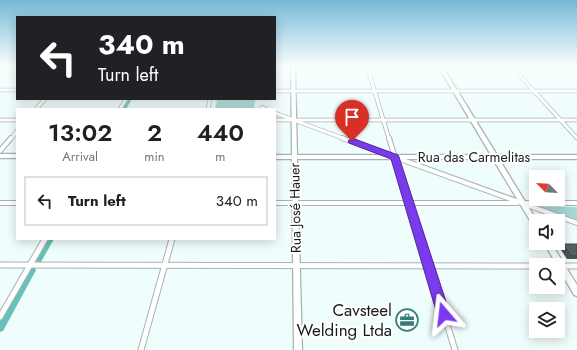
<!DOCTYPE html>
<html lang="en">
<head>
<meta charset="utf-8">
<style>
  :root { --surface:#fff; --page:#f2f2f2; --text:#202124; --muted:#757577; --line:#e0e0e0 }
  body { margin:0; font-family:Jost,sans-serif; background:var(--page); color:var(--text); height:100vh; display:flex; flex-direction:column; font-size:15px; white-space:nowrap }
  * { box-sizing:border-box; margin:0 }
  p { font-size:13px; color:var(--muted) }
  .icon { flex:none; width:22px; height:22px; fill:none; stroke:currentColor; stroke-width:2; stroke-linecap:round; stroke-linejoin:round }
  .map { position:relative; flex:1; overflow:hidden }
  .side { position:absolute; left:16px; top:108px; width:260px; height:132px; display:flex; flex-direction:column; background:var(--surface); border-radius:0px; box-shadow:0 2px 10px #0003 }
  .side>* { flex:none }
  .guide { position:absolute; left:16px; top:16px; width:260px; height:84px; border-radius:0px; box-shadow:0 2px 10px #0003; background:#202124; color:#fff; overflow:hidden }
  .needle { width:26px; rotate:294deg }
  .fabs { position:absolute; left:529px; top:170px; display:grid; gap:8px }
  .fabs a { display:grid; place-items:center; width:36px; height:36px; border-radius:0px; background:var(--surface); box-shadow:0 2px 10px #0003; font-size:20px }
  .pin { position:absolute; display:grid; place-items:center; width:34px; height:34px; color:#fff; margin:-41px -17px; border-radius:50% 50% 50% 0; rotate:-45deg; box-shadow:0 0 4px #0007 }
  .pin .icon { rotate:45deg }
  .me { position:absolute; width:44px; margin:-22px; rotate:343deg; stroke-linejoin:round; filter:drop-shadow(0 0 3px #0008) }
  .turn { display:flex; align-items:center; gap:14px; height:84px; padding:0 16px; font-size:18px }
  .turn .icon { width:52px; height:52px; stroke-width:2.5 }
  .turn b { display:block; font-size:28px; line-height:34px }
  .eta { display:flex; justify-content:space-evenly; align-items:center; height:68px; text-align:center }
  .eta b { font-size:24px; font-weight:600; line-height:28px }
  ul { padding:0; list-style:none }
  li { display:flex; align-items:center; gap:12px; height:50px; margin:0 8px 6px; padding:0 8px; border:2px solid var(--line); border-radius:0px }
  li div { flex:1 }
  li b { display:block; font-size:15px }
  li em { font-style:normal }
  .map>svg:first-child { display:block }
  .green { fill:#a3d9d5 }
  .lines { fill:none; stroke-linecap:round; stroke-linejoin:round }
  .river { fill:#68c0ba; fill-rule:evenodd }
  .street-far2-casing { stroke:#a6b3b2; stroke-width:4.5 }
  .street-far1-casing { stroke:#a6b3b2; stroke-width:6 }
  .street-casing { stroke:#a6b3b2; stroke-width:7 }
  .secondary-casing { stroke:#a6b3b2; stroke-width:2.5 }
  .street-far2 { stroke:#fff; stroke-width:3 }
  .street-far1 { stroke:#fff; stroke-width:4 }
  .street { stroke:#fff; stroke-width:5 }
  .secondary { fill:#fff; fill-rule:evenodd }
  .wall { fill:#4a5453 }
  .building { fill:#566261; stroke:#3c4544 }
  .route { fill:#7c3aed; stroke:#51269a }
  .labels { text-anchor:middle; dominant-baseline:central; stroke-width:4; stroke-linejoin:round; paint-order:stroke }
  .street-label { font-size:14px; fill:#171c1b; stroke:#fff }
  .near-poi-label { font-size:17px; fill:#171c1b; stroke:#fff; text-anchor:end }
</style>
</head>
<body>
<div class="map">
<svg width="577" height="350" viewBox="0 0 577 350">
  <rect width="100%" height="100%" fill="#effdfc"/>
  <g class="green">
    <path d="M217 100H255L254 109H215Z"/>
    <path d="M535 206 577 207V221Z"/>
  </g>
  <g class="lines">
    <g class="river">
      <path d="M128 99H132L126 109H122Z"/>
      <path d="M48 239H54L41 262 39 263 37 262 36 260 37 258Z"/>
      <path d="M33 267 35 268 36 270 35 272 3 331 0 332V320L31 268Z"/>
    </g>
    <g class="street-far2-casing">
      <g id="street-far2">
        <path d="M367 66 389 139"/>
        <path d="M409 66H577"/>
        <path d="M511 66 577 138"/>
        <path d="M0 90H17"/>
        <path d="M275 91H577"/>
        <path d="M262 107 266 109"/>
        <path d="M36 109 45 99"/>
        <path d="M120 109 126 99"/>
        <path d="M208 109 210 99"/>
        <path d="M275 113 345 139"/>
        <path d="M0 120H17"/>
        <path d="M275 120H291"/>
        <path d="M297 120H577"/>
        <path d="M11 139 17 131"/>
      </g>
    </g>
    <g class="street-far1-casing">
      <g id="street-far1">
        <path d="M342 138 577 223"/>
        <path d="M389 138 418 231"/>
        <path d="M0 151 11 138"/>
        <path d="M0 203H17"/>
        <path d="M275 203H517"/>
        <path d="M527 203H577"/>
      </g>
    </g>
    <g class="street-casing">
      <g id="street">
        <path d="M418 230 455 350"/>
        <path d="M0 265 536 266"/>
        <path d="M558 266H577"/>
        <path d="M0 317 45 239"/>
        <path d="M141 350 172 239"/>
      </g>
    </g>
    <g class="secondary-casing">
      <g id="secondary">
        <path d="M291 66H295L297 155H491L438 66H442L497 155H577V159H499L537 221H536V228L534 227 493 159H297L302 350H294L292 159H275V155H292Z"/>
        <rect x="0" y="154" width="17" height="4"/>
        <path d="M544 243H551L577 285V296L574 295 558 267V265H557Z"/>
      </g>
    </g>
    <use href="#street-far2" class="street-far2"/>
    <use href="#street-far1" class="street-far1"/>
    <use href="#street" class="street"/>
    <use href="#secondary" class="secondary"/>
  </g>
  <path class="wall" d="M563 244H577V259H567L559 247Z"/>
  <path class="building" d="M563 244H577V256H571Z"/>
  <linearGradient id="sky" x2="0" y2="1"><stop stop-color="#75b9d6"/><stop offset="0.57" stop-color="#f8fefe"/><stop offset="1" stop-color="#f8fefe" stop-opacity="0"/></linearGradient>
  <rect width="577" height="115" fill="url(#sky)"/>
  <path class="route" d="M352 138 398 155 399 157 450 314 448 318 444 320 439 318 437 314 391 159 349 143 348 141Z"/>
  <defs>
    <g id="office-ring" transform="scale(1.15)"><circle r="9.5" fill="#fff" stroke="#357d78" stroke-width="1.5"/><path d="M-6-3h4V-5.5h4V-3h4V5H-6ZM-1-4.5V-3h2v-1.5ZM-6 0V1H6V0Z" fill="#357d78"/></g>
  </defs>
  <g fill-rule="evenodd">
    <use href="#office-ring" x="407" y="320"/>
  </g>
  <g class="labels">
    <g class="street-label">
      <text x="474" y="157">Rua das Carmelitas</text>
      <text transform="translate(295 208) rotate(-91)">Rua José Hauer</text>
    </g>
    <g class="near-poi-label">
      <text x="392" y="310">Cavsteel<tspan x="392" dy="20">Welding Ltda</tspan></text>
    </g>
  </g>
</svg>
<div class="fabs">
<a><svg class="needle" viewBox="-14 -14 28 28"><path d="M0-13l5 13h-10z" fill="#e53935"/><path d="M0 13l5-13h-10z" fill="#757577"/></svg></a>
<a><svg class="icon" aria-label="sound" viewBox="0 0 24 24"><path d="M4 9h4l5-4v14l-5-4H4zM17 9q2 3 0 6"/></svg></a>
<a><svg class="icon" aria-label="search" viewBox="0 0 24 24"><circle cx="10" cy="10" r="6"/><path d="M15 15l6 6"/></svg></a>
<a><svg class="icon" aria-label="layers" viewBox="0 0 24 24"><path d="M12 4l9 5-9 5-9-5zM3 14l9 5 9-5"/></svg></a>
</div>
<div class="pin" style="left:352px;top:141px;background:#d93025"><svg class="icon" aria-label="arrive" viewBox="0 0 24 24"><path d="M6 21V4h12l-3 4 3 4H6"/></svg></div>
<svg class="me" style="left:444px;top:314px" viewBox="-20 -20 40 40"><path d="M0-17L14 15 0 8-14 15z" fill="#7c3aed" stroke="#fff" stroke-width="4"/></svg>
<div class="guide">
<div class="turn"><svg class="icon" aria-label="left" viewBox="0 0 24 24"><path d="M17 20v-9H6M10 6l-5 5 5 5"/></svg><div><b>340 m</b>Turn left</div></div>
</div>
<section class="side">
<div class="eta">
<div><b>13:02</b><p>Arrival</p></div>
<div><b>2</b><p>min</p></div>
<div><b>440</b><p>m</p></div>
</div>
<ul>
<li><svg class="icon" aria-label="left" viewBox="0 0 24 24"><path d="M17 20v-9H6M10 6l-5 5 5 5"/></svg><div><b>Turn left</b></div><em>340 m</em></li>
</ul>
</section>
</div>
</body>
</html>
